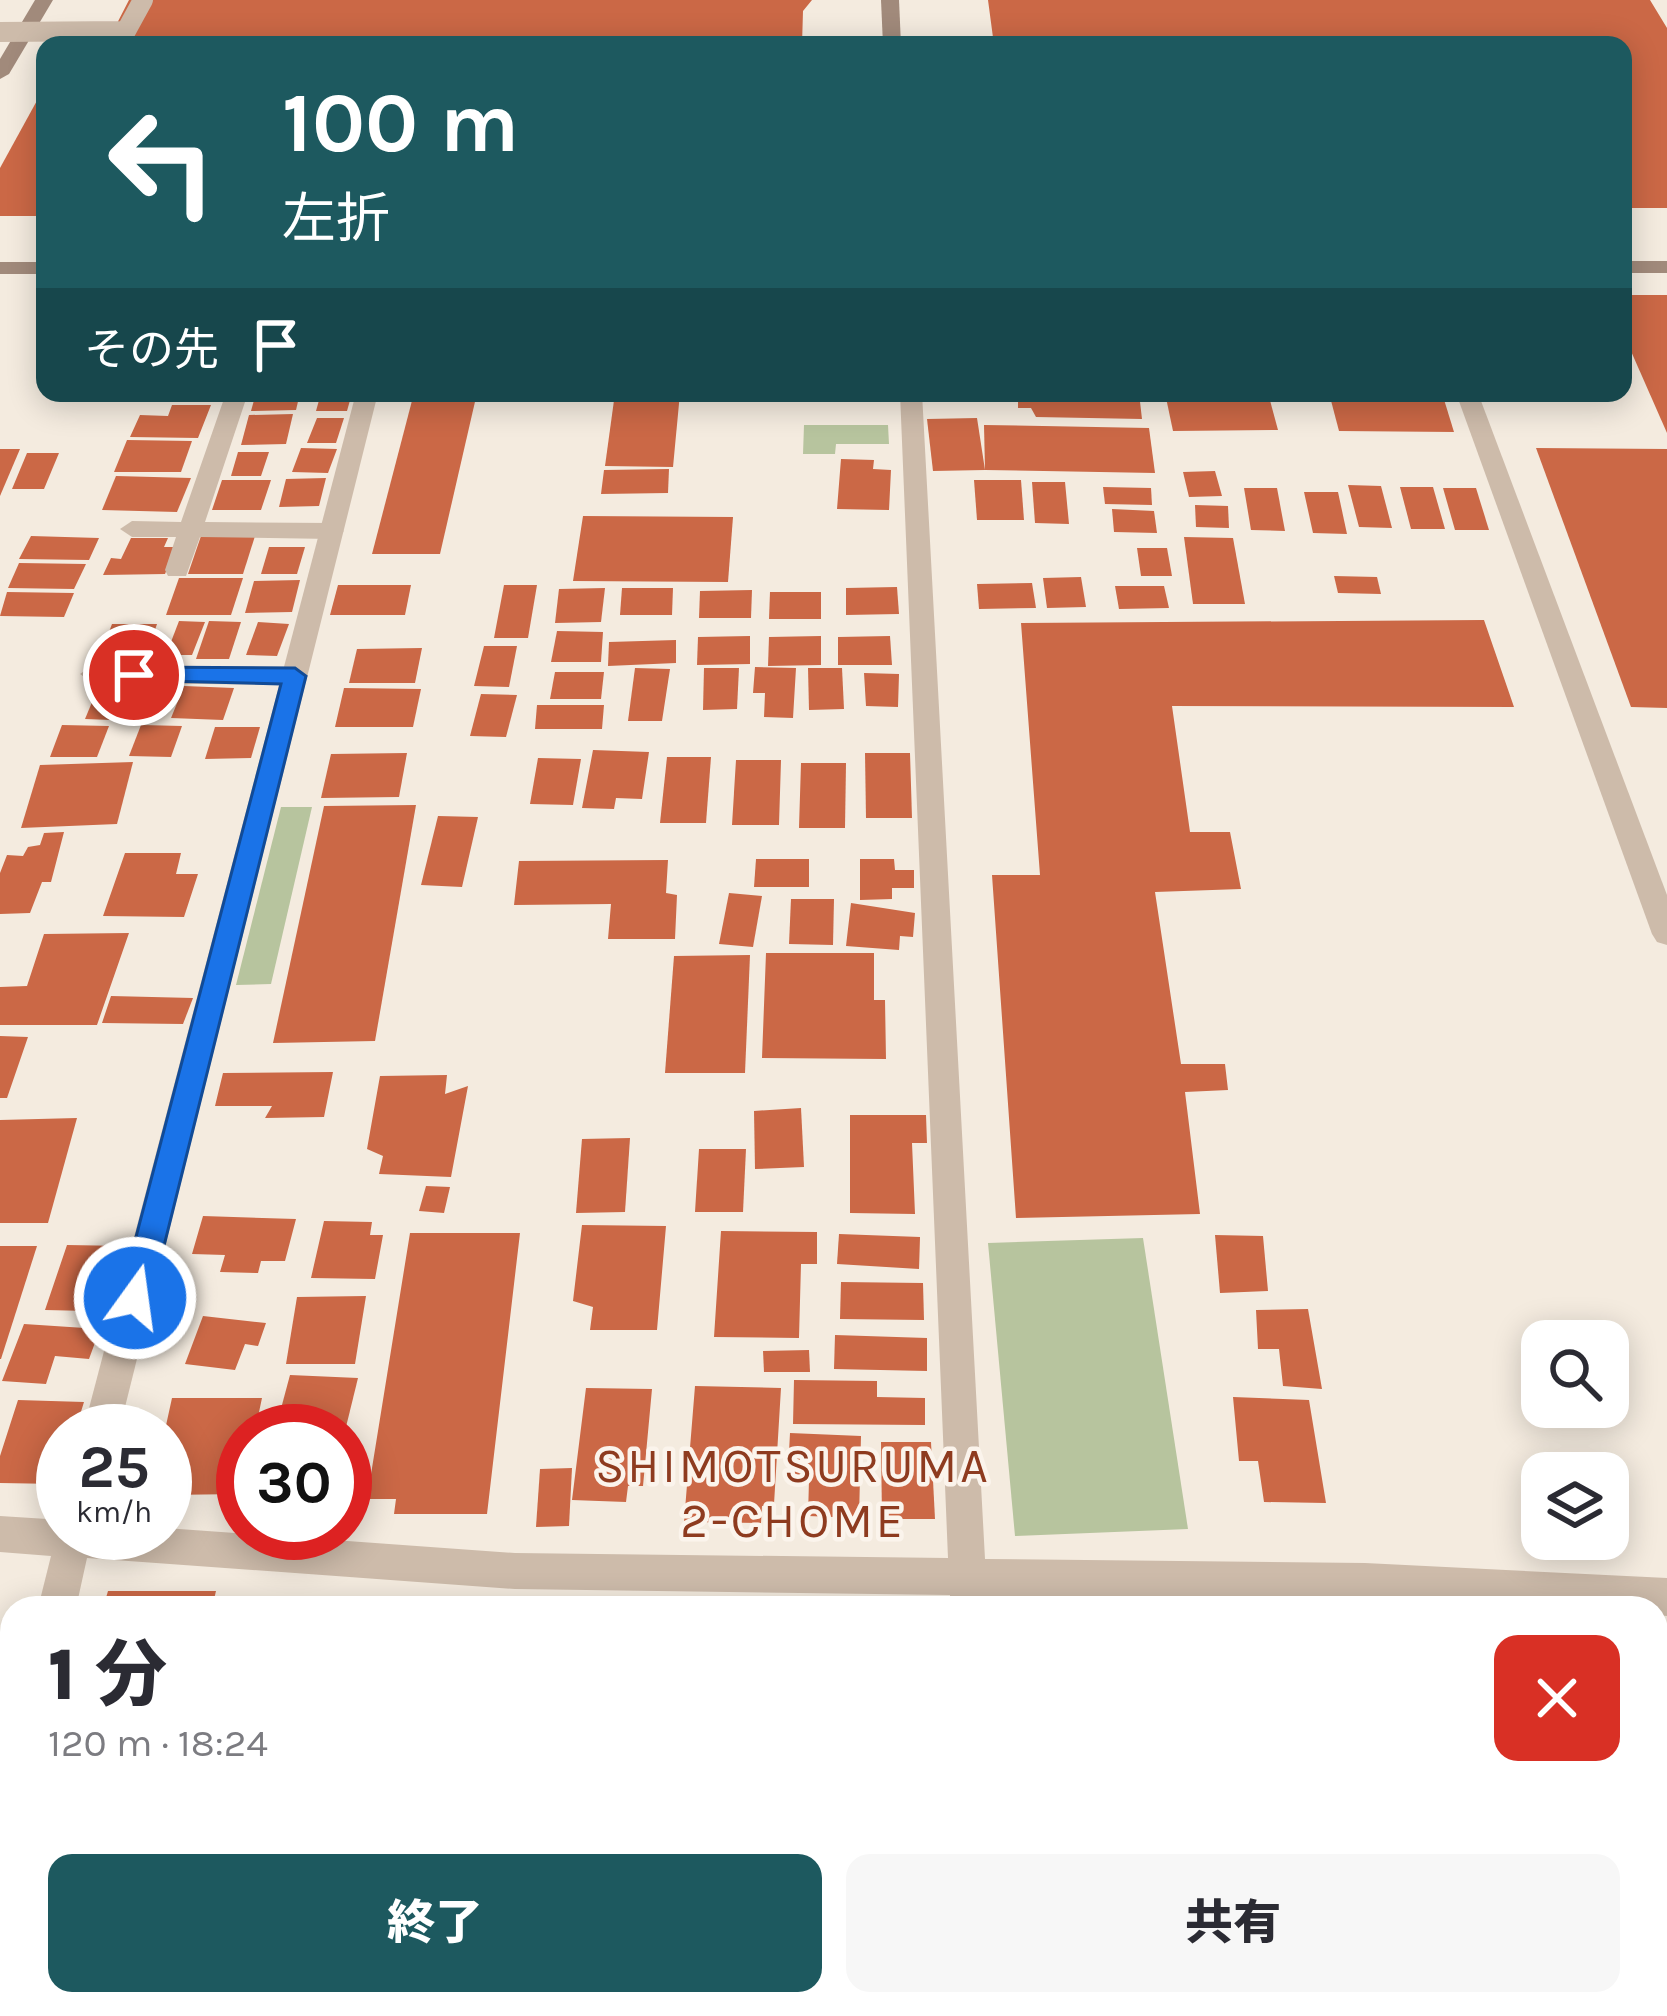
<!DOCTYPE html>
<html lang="ja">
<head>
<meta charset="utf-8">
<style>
  :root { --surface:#fff; --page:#f7f7f7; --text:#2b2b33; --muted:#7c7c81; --accent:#1d595f }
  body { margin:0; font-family:Karla,"Noto Sans JP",sans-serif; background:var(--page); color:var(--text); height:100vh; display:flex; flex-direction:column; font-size:45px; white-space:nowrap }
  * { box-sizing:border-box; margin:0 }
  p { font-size:39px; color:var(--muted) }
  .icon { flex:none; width:66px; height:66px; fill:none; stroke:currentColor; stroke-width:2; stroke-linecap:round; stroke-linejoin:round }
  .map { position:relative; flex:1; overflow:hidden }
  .details { position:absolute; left:0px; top:1596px; width:1668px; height:420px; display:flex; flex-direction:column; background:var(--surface); border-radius:36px 36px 0 0; box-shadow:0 6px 30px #0003 }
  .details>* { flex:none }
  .hud { position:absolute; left:36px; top:36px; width:1596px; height:366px; border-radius:24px; box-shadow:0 6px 30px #0003; background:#1d595f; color:#fff; overflow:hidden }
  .controls { position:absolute; left:1521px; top:1320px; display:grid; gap:24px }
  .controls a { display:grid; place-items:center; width:108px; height:108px; border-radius:24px; background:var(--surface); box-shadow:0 6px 30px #0003; font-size:60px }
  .speed { position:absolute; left:36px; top:1404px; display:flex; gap:24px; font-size:60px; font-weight:700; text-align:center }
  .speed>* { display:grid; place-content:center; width:156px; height:156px; border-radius:50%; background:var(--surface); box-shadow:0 6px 30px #0003; line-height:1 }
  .speed small { font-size:30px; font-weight:400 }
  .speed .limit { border:18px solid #d22; background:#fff; color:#111 }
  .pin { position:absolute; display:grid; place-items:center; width:102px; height:102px; color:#fff; margin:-51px; border:6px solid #fff; border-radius:50%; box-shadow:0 3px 12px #0007 }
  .me { position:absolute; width:132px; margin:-66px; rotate:14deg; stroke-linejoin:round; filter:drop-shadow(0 0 9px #0008) }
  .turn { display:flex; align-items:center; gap:42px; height:252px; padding:0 48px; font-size:54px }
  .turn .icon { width:156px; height:156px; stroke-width:2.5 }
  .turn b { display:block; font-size:84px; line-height:102px }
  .then { display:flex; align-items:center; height:114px; padding:0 48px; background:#0003; gap:24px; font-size:45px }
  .round { display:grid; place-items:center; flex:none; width:126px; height:126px; border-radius:24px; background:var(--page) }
  .head { display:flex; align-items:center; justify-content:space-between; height:204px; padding:0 48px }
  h1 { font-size:72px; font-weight:800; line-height:90px }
  .button { display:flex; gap:24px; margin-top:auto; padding:24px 48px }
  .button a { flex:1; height:138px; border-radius:24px; background:var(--accent); color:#fff; font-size:48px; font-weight:800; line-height:138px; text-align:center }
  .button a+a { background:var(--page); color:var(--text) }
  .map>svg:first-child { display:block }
  .green { fill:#b7c49e }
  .building { fill:#cb6846 }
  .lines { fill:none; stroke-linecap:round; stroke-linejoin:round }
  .lane { fill:#cdbbaa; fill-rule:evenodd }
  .street { fill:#cdbbaa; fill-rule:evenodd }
  .secondary { fill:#a18a7b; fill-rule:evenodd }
  .street-bridge { stroke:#cdbbaa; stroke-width:20 }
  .route { fill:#1a73e8; stroke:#114b97; stroke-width:3 }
  .labels { text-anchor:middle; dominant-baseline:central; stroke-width:9; stroke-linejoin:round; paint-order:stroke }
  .near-neighbourhood-label { font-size:48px; letter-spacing:3px; fill:#8e3b1f; stroke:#fbf4ec }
</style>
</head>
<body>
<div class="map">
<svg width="1667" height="2016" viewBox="0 0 1667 2016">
  <rect width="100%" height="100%" fill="#f4ebdf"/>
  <g class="green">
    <path d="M804 425H888L889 444H836L835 454H803Z"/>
    <path d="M281 807H312L271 984 236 985Z"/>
    <path d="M1143 1238 1188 1529 1015 1536 988 1243Z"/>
  </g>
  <g class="building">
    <path d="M129 0H812L803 11 802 45H62L65 38 110 37Z"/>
    <path d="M988 0H1650L1667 28V208H1623V45H994Z"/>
    <path d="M45 86V216H0V168Z"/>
    <path d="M1623 295H1667V433L1623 333Z"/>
    <path d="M178 393H219L216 402H175Z"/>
    <path d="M256 393H300L296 410 251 411Z"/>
    <path d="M321 393H352L347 411H316Z"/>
    <path d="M414 393H477L440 554H372Z"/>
    <path d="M615 393H680L673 467 605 466Z"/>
    <path d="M1018 393H1139L1142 419 1036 417 1031 408H1018Z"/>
    <path d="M1165 393H1268L1278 430 1173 431Z"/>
    <path d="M1329 393H1442L1454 432 1339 431Z"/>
    <path d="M172 405H211L198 438 130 437 140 415 168 416Z"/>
    <path d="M293 414 286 444 241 445 249 415Z"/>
    <path d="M317 418H344L336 443H307Z"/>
    <path d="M977 418 985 470 933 471 927 419Z"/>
    <path d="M984 425 1149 428 1155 473 985 470Z"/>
    <path d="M127 440 192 441 181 472H114Z"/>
    <path d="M301 448 337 449 328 473 292 472Z"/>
    <path d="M1536 448 1667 449V708L1631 707Z"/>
    <path d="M0 449H20L0 496Z"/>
    <path d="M238 452H269L261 476H231Z"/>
    <path d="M27 453H59L44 489H12Z"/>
    <path d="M841 459 874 460 873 469 891 470 889 510 837 509Z"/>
    <path d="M669 469 668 493 601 494 604 470Z"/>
    <path d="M1215 471 1222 496 1189 497 1183 472Z"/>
    <path d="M116 476 191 478 177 512 102 510Z"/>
    <path d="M326 478 319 506 279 507 286 479Z"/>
    <path d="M222 480H271L261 510H212Z"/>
    <path d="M974 480H1021L1024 520H977Z"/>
    <path d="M1032 482H1065L1069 524 1035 523Z"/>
    <path d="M1348 485 1381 486 1392 528 1359 527Z"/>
    <path d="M1103 487 1151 488 1152 505 1105 504Z"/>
    <path d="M1400 487H1433L1445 529H1411Z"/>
    <path d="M1244 488H1277L1285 531 1251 530Z"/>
    <path d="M1443 488H1476L1489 530H1455Z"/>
    <path d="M1304 492H1338L1347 534 1313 533Z"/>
    <path d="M1195 505 1228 506 1229 528 1196 527Z"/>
    <path d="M1112 509 1154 511 1157 533 1114 532Z"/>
    <path d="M583 516 733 517 728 582 573 581Z"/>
    <path d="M31 536 99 538 89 560 19 559Z"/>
    <path d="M201 536H255L243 574H188Z"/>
    <path d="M1184 537 1233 538 1245 604H1193Z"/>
    <path d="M131 538H168L164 547H176L165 574 103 575 111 558 121 559Z"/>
    <path d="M269 547H305L297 574H261Z"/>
    <path d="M1137 548H1167L1172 576H1141Z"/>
    <path d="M19 563 86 564 74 589 8 588Z"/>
    <path d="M1334 576 1377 577 1381 594 1338 593Z"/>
    <path d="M1081 577 1086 607 1047 608 1043 578Z"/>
    <path d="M179 578H243L231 615H166Z"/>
    <path d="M300 580 292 612 245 613 254 581Z"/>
    <path d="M1032 583 1036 608 979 609 977 584Z"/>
    <path d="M338 585H411L405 615H330Z"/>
    <path d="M504 585H537L528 638H494Z"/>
    <path d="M1115 586H1164L1169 608 1119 609Z"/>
    <path d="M897 587 899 614 846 615V588Z"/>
    <path d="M605 588 601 622 555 623 559 589Z"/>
    <path d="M622 588H673L672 615H620Z"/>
    <path d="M752 590 751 618H699L700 591Z"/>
    <path d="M7 592 74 593 64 617 0 616Z"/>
    <path d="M770 592H821V619H769Z"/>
    <path d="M1484 620 1514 707 1172 706 1190 832H1230L1241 889 1155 892 1181 1064H1225L1228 1090 1185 1092 1200 1214 1016 1218 992 875H1040L1021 623Z"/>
    <path d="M179 621 205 622 192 655H166Z"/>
    <path d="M209 621 241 622 229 659H196Z"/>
    <path d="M258 622 289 624 277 656 246 655Z"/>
    <path d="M112 624H157L145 659H99Z"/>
    <path d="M557 631 603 632 601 662H551Z"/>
    <path d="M750 636V664L697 665 698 637Z"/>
    <path d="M821 636V665L768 666 769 637Z"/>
    <path d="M890 636 892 665H838V637Z"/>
    <path d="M676 640V663L608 666 609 642Z"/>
    <path d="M484 646H517L509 687 474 686Z"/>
    <path d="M422 648 415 683H349L357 649Z"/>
    <path d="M755 667 796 668 793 718 764 717 765 693H753Z"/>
    <path d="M635 668 670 669 662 721H628Z"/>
    <path d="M704 668H739L737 709 703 710Z"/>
    <path d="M808 668H842L844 709 809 710Z"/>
    <path d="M555 672H604L601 699H550Z"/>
    <path d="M864 673 899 674 898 707 866 706Z"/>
    <path d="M100 683 152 685 138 721 85 719Z"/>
    <path d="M184 686 234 688 223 720 171 718Z"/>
    <path d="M344 688 421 689 413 727H335Z"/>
    <path d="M481 694 517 695 506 737 470 736Z"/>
    <path d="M537 705H604L602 729H535Z"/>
    <path d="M62 725 109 726 97 757H50Z"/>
    <path d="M141 725 182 726 171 757 129 756Z"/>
    <path d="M215 727H260L251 758 205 759Z"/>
    <path d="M593 750 649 752 642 799 616 798 614 809 582 808Z"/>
    <path d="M407 753 399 797 321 798 331 754Z"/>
    <path d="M865 753H910L912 818H866Z"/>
    <path d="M667 757H711L706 823H660Z"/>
    <path d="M538 758 581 759 573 805 530 804Z"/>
    <path d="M736 760H781L779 825H732Z"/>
    <path d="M133 762 117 824 21 828 40 765Z"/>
    <path d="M801 763H846L845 828H799Z"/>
    <path d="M416 805 375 1041 273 1043 324 806Z"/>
    <path d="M438 816 478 817 462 887 421 885Z"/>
    <path d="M64 832 51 882H42L30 913 0 914V873L7 855 23 856 28 847 40 845 44 833Z"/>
    <path d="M125 853H181L176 874H198L184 917 103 916Z"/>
    <path d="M756 859H809V887H754Z"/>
    <path d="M860 859H894L895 870H914V888H892V899L860 900Z"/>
    <path d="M668 860 666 893 677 895 675 939H608L611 904 514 905 519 861Z"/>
    <path d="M729 893 762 896 753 947 719 944Z"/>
    <path d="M791 899H834L833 945 789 944Z"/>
    <path d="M851 903 915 913 913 937 900 936 899 950 846 946Z"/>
    <path d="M129 933 97 1025H0V987L27 986 44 934Z"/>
    <path d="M766 953H874V1000H885L886 1059 762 1058Z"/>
    <path d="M750 955 745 1073H665L674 956Z"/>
    <path d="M111 996 193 998 183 1024 102 1023Z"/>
    <path d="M0 1036 28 1037 7 1098H0Z"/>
    <path d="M333 1072 324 1117 265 1118 272 1106H215L223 1073Z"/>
    <path d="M447 1075 445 1094 468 1086 451 1177 379 1174 383 1156 367 1149 380 1076Z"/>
    <path d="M801 1108 804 1167 755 1169 754 1111Z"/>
    <path d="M850 1115H926L927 1143H912L915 1214 850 1213Z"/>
    <path d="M77 1118 48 1223H0V1120Z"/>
    <path d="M630 1138 625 1212 576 1213 582 1139Z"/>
    <path d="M699 1149H746L743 1212H695Z"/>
    <path d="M426 1186 450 1187 444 1213 419 1211Z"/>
    <path d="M203 1216 296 1219 285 1261H261L258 1273 220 1272 225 1255 192 1254Z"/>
    <path d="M324 1221 372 1222 370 1235H383L375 1279 311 1278Z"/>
    <path d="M582 1225 666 1226 657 1330H590L593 1307 573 1301Z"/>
    <path d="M721 1231 817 1232V1264H801L799 1338 714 1337Z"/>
    <path d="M410 1233H520L487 1514H394L396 1499H367Z"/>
    <path d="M839 1234 920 1237 919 1269 837 1264Z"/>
    <path d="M1215 1235 1263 1236 1268 1291 1220 1293Z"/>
    <path d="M67 1245 125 1246 108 1301H92L89 1311 45 1310Z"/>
    <path d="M0 1246H37L1 1359H0Z"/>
    <path d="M841 1282 923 1283 924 1320 840 1319Z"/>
    <path d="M366 1296 355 1364H286L297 1297Z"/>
    <path d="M1308 1309 1322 1389 1283 1386 1279 1349H1258L1256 1310Z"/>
    <path d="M203 1316 266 1323 258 1346 245 1344 235 1370 185 1364Z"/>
    <path d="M24 1324 100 1329 89 1359 55 1356 46 1384 2 1381Z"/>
    <path d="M835 1335 927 1338V1371L834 1369Z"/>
    <path d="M809 1350 810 1372H764L763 1351Z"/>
    <path d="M290 1375 358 1378 345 1431H275Z"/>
    <path d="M794 1380 877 1381V1397L925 1398V1425L793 1424Z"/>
    <path d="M695 1386 781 1388 774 1504 762 1506 761 1523 684 1522Z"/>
    <path d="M586 1388 652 1389 643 1486H628L626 1502 572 1500Z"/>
    <path d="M1233 1397 1309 1400 1326 1503 1264 1502 1258 1461H1239Z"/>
    <path d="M172 1398H262L255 1431H243L242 1494 165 1495V1430Z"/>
    <path d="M18 1400 84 1402 75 1431H63L58 1484 0 1483V1456Z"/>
    <path d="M790 1433 861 1436 859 1518 808 1516 809 1480 788 1471Z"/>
    <path d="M881 1442H931L935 1519H882Z"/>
    <path d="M572 1468 569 1526 536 1527 540 1469Z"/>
    <path d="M108 1591H216L212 1608H103Z"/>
    <path d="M1006 1598 1084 1600V1608H1006Z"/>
    <path d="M1656 1624 1667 1625V1700L1656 1669Z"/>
    <path d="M1656 1773H1662L1667 1801V1843H1656Z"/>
    <path d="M1656 1884H1667V1940L1656 1899Z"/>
    <path d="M144 2004H446L444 2016H142Z"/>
    <path d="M523 2004H671L670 2016H522Z"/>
    <path d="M1029 2004H1107V2008L1092 2010V2016H1029Z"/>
    <path d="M1123 2004H1177L1178 2016H1123Z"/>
    <path d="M1201 2004H1246L1247 2016H1201Z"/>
    <path d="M1262 2004H1390L1392 2016H1264Z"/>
    <path d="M1414 2004H1477L1479 2016H1416Z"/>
  </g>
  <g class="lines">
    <g class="lane">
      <path d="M226 393H248L205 522 332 523 344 531 332 539 200 537 186 576H168L165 570 176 537H132L120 529 132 521 181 522Z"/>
      <path d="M93 665 295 667 308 676 295 685 93 683 80 674Z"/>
    </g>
    <g class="street">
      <path d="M356 393H378L119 1431H83Z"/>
      <path d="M900 393H922L985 1559 1365 1563 1667 1578V1616L1656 1615V1608L987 1596 988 1608H950V1595L515 1589 87 1558 76 1608H38L51 1556 0 1552V1516L63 1520V1533H165V1528L515 1553 948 1558Z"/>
      <path d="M1456 393H1478L1667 895V945L1657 942 1652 934Z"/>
      <path d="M12 1776V1861L0 1866V1781Z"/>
      <rect x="966" y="2004" width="42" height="12"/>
    </g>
    <g class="secondary">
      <path d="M35 0H53L9 74 0 79V59Z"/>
      <path d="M881 0H899L901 45H883Z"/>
      <rect x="1623" y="261" width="44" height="12"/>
      <rect x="0" y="262" width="45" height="12"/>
    </g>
    <path class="street-bridge" d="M0 32 126 31 143 0"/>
  </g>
  <path class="route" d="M134 667 295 668 306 676 151 1298 146 1308 135 1312 124 1308 120 1298 281 684 125 680V669Z"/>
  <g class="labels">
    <g class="near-neighbourhood-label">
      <text x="793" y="1466">SHIMOTSURUMA<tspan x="793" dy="55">2-CHOME</tspan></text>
    </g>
  </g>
</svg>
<div class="controls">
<a><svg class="icon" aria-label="search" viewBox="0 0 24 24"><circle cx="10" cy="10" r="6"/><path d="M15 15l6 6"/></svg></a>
<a><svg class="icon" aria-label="layers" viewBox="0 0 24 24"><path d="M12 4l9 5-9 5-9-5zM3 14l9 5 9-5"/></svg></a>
</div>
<div class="speed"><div>25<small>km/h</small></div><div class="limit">30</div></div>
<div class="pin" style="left:134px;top:675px;background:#d93025"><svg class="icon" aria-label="arrive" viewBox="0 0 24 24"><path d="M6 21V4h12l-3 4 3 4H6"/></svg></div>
<svg class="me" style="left:135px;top:1298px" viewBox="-20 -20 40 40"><circle r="17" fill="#1a73e8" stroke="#fff" stroke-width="3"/><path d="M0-11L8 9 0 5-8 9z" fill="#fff"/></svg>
<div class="hud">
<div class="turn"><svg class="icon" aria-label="left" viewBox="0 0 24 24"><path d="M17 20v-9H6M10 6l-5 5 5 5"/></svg><div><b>100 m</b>左折</div></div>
<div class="then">その先<svg class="icon" aria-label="arrive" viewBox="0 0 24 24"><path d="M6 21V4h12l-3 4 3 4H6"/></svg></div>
</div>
<section class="details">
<div class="head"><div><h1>1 分</h1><p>120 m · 18:24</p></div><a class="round" style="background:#d93025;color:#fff"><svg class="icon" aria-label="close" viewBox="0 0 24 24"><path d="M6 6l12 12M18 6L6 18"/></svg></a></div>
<div class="button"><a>終了</a><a>共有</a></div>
</section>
</div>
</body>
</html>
